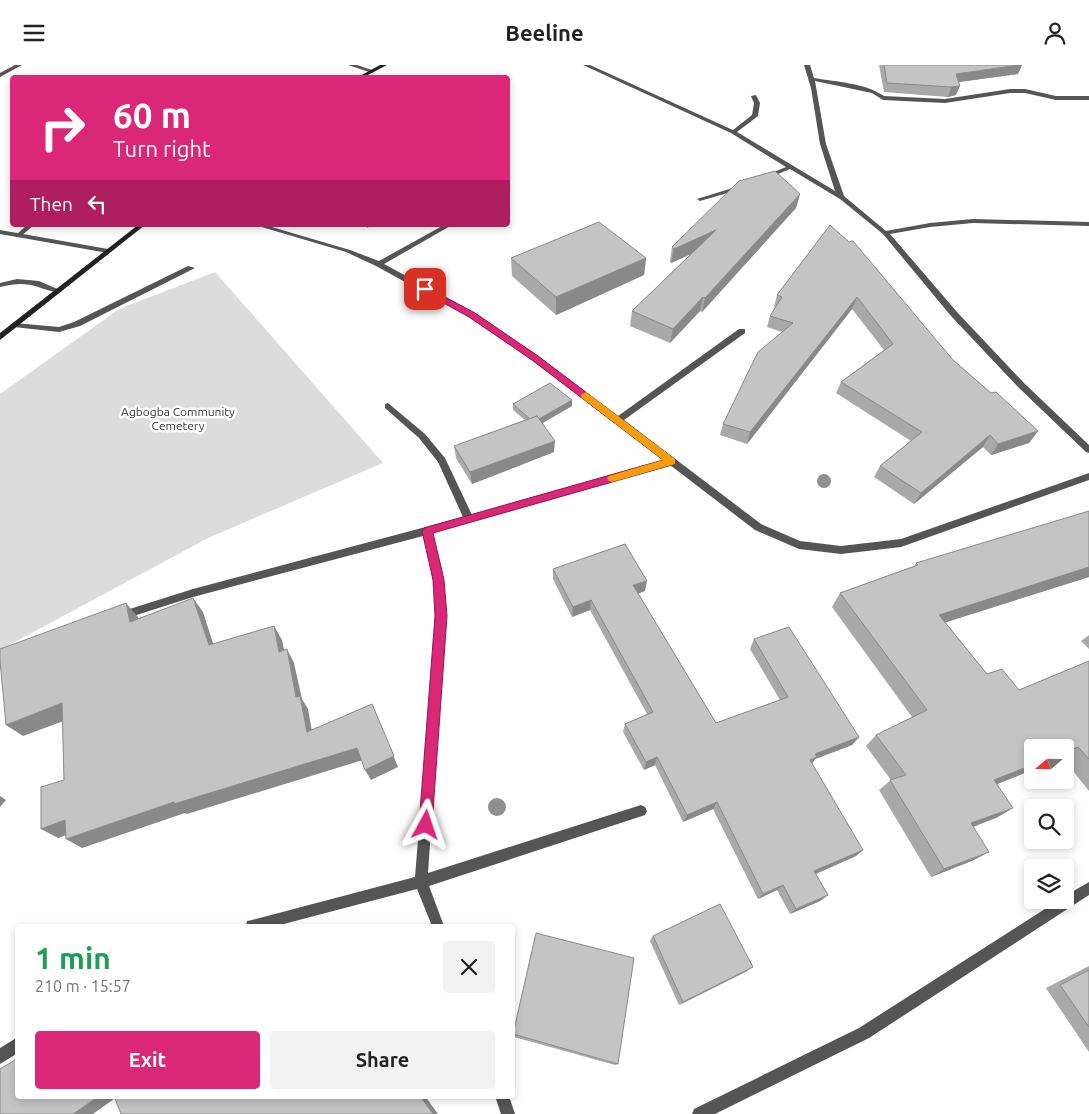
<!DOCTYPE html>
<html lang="en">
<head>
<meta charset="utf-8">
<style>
  :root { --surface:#fff; --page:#f2f2f2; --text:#222; --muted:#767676; --accent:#db2777 }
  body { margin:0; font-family:Ubuntu,sans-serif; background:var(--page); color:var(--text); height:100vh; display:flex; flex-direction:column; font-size:19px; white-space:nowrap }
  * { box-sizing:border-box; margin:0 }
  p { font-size:16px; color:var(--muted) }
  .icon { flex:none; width:28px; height:28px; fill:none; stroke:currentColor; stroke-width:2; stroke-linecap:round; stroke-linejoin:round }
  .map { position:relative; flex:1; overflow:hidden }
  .details { position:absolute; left:15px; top:859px; width:500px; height:175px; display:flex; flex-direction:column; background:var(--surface); border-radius:5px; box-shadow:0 2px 8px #0003 }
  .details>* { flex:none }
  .top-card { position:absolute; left:10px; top:10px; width:500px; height:152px; border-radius:5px; box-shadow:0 2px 8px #0003; background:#db2777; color:#fff; overflow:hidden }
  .needle { width:32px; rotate:250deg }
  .buttons { position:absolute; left:1024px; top:674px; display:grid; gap:10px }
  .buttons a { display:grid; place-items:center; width:50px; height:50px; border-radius:5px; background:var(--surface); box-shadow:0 2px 8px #0003; font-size:25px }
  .pin { position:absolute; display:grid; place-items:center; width:42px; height:42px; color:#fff; margin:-21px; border-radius:10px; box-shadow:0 2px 8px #0006 }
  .me { position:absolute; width:55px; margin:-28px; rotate:5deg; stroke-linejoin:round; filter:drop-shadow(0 0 4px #0008) }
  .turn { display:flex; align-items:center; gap:18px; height:105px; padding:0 20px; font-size:22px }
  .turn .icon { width:65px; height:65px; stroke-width:2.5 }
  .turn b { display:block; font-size:35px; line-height:42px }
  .then { display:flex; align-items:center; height:48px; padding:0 20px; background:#0003; gap:10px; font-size:19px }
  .round { display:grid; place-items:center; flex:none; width:52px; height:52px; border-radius:5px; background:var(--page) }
  .overview { display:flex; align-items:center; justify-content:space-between; height:85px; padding:0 20px }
  h1 { font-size:30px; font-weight:600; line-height:38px; color:#1e9e55 }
  .button { display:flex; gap:10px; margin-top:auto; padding:10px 20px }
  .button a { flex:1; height:58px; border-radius:5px; background:var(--accent); color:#fff; font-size:20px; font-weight:600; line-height:58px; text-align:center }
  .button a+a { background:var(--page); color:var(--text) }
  header { display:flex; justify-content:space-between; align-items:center; height:65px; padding:0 20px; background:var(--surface); font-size:22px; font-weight:600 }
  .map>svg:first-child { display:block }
  .green { fill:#dcdcdc }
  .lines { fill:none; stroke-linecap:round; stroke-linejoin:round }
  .lane { fill:#555; fill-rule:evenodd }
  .street { fill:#555; fill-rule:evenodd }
  .secondary { fill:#222; fill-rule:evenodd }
  .tree { fill:#8f8f8f }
  .wall { fill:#a9a9a9 }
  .shaded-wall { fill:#898989 }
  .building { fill:#c4c4c4; stroke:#898989 }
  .route { fill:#db2777; stroke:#8e194d }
  .slow { fill:#f59e0b }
  .labels { text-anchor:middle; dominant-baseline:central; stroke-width:5; stroke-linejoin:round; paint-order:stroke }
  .park-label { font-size:12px; fill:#333; stroke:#fff }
</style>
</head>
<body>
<header><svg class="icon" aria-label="menu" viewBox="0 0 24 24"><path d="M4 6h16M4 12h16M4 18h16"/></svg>Beeline<svg class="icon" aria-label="person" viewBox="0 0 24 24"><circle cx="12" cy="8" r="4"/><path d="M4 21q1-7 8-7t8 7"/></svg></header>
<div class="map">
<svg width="1089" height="1049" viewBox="0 0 1089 1049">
  <rect width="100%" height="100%" fill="#fff"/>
  <path class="green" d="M215 207 383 398 208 473 0 585V329L119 244Z"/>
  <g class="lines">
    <g class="lane">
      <path d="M27 160H34L20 172H16V170Z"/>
      <path d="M17 214 39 216 62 226 58 228C33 221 27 215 0 222V218Z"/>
    </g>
    <g class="street">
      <path d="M15 0H22L0 12V8Z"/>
      <path d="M348 0H357L375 6 372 8Z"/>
      <path d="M583 0H590L733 65 752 50 754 38 751 31 756 30 760 38 758 51 737 67 835 126 820 79 811 23 804 0H810L814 13C837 17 865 18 884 31L945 34 1010 24H1025L1056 31H1089V35H1056L1025 28H1010L945 38 883 35 872 28 815 16 826 79 844 131 886 166 930 158 973 154 1089 157V161L973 158 930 162 890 169 957 247 1024 318 1089 380V388L1086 387 1018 322 951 251 883 169 840 134 790 104 766 114H762V112L786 102 731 68Z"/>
      <path d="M739 121 741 122V124L700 136 697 134Z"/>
      <path d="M255 160H265L350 185 379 196 444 160H452L384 199 475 248 538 291 618 351 739 264H745V268L624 355 761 459 800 476 841 481 901 474 1089 408V415L901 482 841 489 799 484 755 465 670 400 432 468 442 504 446 551 428 808 641 740 645 742 647 746 645 750 429 821 444 861H432L417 824 276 861H246L247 856 252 855 415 812 436 551 432 504 423 471 193 532 121 555 117 554 116 551 117 548 193 524 463 452 438 397 419 373 385 343V339L388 338 425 369 445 393 472 450 664 395 532 295 469 252 376 201 346 187Z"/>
      <path d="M0 165 108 184 112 186 108 188 0 169Z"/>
      <path d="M188 201 195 203 80 261 59 267 14 262 10 260 14 258 59 262 74 257Z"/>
      <path d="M1089 817V830L869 973 715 1049H692L694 1044 859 963 1059 835H1065V831Z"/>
      <path d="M18 972V988L0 999V983Z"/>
      <path d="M495 1031H509L515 1049H501Z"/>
    </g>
    <g class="secondary">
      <path d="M380 0H387L364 12H358Z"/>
      <path d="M138 160H145L0 275V268Z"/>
    </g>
  </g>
  <g class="tree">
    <circle cx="824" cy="416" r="7"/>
    <circle cx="497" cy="742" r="9"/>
  </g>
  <g class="wall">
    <path d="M879 0H1022L1018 9 958 17 956 30 948 32 884 27Z"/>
    <path d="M800 129 796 143 702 247 700 246 670 278 630 261 632 246 691 189 671 198 670 196 672 182Z"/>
    <path d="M830 160 953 295 991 328 1038 366 1029 378 991 390 983 382 914 439 874 412 880 401 911 376 836 328 841 317 884 285 852 244 747 379 720 370 723 359 782 267 767 262 770 251 775 243 774 242 777 230Z"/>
    <path d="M511 193H646L644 210 556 250 512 211Z"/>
    <path d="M513 339 572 341 542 358 554 387 472 419 456 393 454 381 525 355 513 345Z"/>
    <path d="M916 498 1089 512 945 557 987 609 1019 625 1089 596V726L1065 696V682H1032V705L997 719 998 752 973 762 974 795 931 812 879 725 891 715 866 681 876 670 912 652 832 542 840 528 914 501Z"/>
    <path d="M553 504 645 526 638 528 716 658 780 635 750 584 754 574 859 672 852 680 815 694 812 699 863 785 856 791 816 809 828 830 820 836 790 849 777 825 758 834 713 744 683 757 655 700 644 705 623 667 625 659 647 649 590 545 572 552 553 514Z"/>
    <path d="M1089 570V584L1081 576Z"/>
    <path d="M653 871 747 906 679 940 650 876Z"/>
    <path d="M1089 901V987L1046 923Z"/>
    <path d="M513 969 618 999 615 1000 514 972Z"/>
  </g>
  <g class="shaded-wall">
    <path d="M1019 0H1022L1018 9 952 18 956 9Z"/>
    <path d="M960 21 956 30 948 32 951 22Z"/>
    <path d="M800 129 796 143 702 247 705 233Z"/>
    <path d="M366 160H372L367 163Z"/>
    <path d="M716 165 713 179 671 198 674 184Z"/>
    <path d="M646 193 644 210 556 250V232Z"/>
    <path d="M703 232 700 246 670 278 673 264Z"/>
    <path d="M857 232 852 244 747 379 750 367Z"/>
    <path d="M572 335V341L534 363 533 357Z"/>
    <path d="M1038 366 1029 378 991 390 998 379Z"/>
    <path d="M990 370 983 382 914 439 921 428Z"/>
    <path d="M555 376 554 387 472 419 470 407Z"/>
    <path d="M1089 502V512L928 563 939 550Z"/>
    <path d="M647 516 645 526 632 531 633 520Z"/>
    <path d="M193 533 203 547 218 594 209 580Z"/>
    <path d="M591 535 590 545 572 552 573 542Z"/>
    <path d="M126 538 138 552 142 571 130 557Z"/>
    <path d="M274 561 282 575 287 600 279 587Z"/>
    <path d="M287 584 294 598 302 634 308 644 314 678 307 667 296 632Z"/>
    <path d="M62 638 77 651 23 671 6 660Z"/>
    <path d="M372 639 398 702 371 715 365 705Z"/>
    <path d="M859 672 852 680 815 694 811 700 803 703 815 689Z"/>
    <path d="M1078 682 1065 691V687Z"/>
    <path d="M357 683 363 695 187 749 185 748 82 783 66 774 174 737Z"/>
    <path d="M657 692 655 700 644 705 646 697Z"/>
    <path d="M1032 700V705L980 726 994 715Z"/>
    <path d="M0 731 6 735 0 742Z"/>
    <path d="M717 737 713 744 683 757 687 750Z"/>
    <path d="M1013 743 998 752 957 768 971 758Z"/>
    <path d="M65 755 81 765 58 773 41 764Z"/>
    <path d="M863 785 856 791 808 812 814 806Z"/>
    <path d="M989 787 974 795 931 812 944 804Z"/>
    <path d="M783 820 777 825 758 834 763 829Z"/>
    <path d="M828 830 820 836 790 849 796 844Z"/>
    <path d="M753 902 747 906 679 940 683 937Z"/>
    <path d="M99 1031H118L93 1049H73Z"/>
    <path d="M420 1031H425L438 1049H433Z"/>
  </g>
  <g class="building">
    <path d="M884 0H1019L956 9 960 21 951 22 887 18Z"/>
    <path d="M775 106 800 129 705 233 703 232 673 264 632 246 716 165 674 184 672 182 739 116Z"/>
    <path d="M599 157 646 193 556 232 511 193Z"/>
    <path d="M830 160 849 177 853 176 953 295 991 328 996 327 1038 366 998 379 990 370 921 428 880 401 922 367 841 317 893 279 857 232 750 367 723 359 758 287 793 258 770 251 782 232 777 230Z"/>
    <path d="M550 318 572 335 539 354 537 351 530 354 513 339Z"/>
    <path d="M537 351 555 376 470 407 454 381Z"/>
    <path d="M1089 446V502L939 550 987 609 1002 604 1019 625 1089 596V694L1078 682 1065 687V682H1032V700L994 715 1013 743 971 758 989 787 944 804 890 715 906 710 876 670 927 645 840 528 918 500 916 498Z"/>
    <path d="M625 479 647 516 633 520 716 658 788 632 754 574 789 562 859 672 815 689 817 692 810 695 863 785 814 806 828 830 796 844 783 820 763 829 717 737 687 750 657 692 646 697 625 659 653 647 591 535 573 542 553 504Z"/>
    <path d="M193 533 209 580 274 561 279 587 287 584 296 632 300 631 307 667 372 639 394 691 365 705 357 683 174 739V737L66 774 65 755 41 764V722L64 715 62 638 6 660 0 596V584L126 538 130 557Z"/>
    <path d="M720 839 753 902 683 937 653 871Z"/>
    <path d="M536 868 634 893 618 999 513 969Z"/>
    <path d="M1089 905V962L1060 920Z"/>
    <path d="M18 993V1031H99L73 1049H0V1004Z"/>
    <path d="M114 1031H420L433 1049H121Z"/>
  </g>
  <path class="route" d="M422 223H428L475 248 538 291 677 396 672 400 433 468 444 515 447 551 432 760 430 765 426 767 421 765 419 760 435 551 433 515 422 466 424 463 663 395 532 295 469 252 422 226Z"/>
  <path class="slow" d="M586 327 675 394V399L612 417 609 416 607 413 609 411 663 395 582 333 581 330Z"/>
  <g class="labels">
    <g class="park-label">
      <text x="178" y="346">Agbogba Community<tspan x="178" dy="14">Cemetery</tspan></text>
    </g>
  </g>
</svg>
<div class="buttons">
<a><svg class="needle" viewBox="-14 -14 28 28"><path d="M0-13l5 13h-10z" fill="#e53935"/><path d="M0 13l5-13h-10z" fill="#767676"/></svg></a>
<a><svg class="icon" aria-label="search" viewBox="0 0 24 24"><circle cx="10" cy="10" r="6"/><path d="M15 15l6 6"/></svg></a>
<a><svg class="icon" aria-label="layers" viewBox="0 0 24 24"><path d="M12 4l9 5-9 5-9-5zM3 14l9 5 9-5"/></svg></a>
</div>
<div class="pin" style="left:425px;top:224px;background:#d93025"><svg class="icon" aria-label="arrive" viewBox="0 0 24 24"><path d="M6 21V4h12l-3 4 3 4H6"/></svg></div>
<svg class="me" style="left:426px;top:760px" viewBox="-20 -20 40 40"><path d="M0-17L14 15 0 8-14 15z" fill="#db2777" stroke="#fff" stroke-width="4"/></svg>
<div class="top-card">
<div class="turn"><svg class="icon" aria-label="right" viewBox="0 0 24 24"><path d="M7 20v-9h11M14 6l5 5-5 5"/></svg><div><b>60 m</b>Turn right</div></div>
<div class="then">Then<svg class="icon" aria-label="left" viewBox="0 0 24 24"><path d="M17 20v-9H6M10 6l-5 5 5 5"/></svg></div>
</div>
<section class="details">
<div class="overview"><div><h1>1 min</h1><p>210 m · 15:57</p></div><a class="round"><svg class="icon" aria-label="close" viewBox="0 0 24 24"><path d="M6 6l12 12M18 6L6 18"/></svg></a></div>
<div class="button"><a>Exit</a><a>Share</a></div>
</section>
</div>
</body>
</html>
